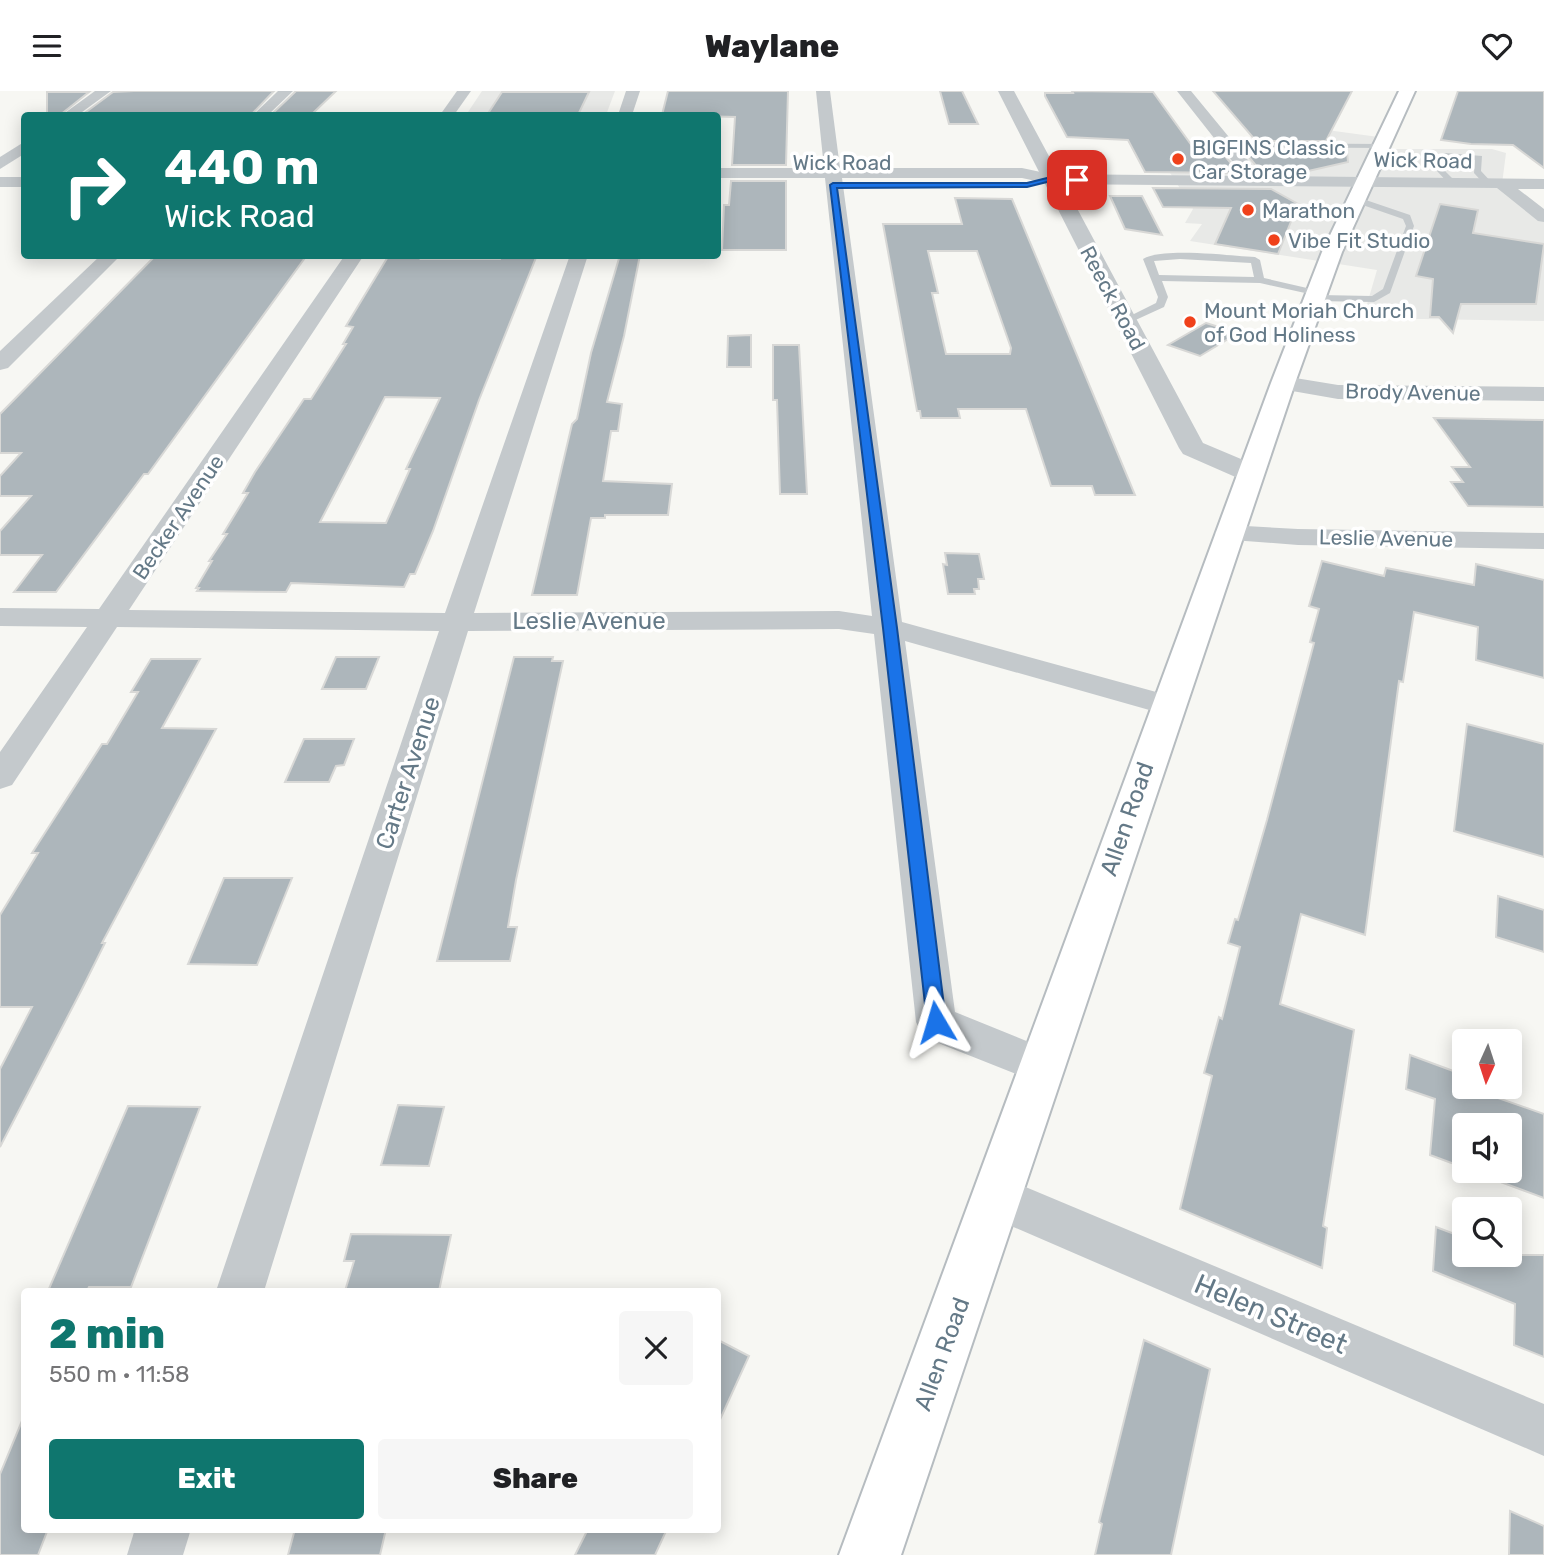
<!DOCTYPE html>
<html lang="en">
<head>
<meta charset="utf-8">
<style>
  :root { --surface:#fff; --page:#f6f6f6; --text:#202124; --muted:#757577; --accent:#0f766e }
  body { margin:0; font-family:Rubik,sans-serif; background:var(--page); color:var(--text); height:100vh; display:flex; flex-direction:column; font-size:26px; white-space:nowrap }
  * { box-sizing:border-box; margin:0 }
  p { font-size:23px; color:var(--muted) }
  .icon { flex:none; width:38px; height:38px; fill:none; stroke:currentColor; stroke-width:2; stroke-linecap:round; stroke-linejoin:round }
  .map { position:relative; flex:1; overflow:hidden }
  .details { position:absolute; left:21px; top:1197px; width:700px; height:245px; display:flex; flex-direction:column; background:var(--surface); border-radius:7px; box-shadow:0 4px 18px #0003 }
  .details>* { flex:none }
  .top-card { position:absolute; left:21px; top:21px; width:700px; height:147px; border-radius:7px; box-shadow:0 4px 18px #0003; background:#0f766e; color:#fff; overflow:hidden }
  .needle { width:46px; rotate:183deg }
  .controls { position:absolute; left:1452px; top:938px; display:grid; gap:14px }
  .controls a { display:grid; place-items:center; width:70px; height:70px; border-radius:7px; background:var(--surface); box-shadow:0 4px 18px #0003; font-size:35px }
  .pin { position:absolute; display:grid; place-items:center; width:60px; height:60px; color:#fff; margin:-30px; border-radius:14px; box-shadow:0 4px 10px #0006 }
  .me { position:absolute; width:77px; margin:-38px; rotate:353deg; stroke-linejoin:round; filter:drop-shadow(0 0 5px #0008) }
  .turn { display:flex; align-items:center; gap:24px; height:147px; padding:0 28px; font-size:32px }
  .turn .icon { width:91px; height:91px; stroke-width:2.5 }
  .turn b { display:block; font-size:49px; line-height:60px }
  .round { display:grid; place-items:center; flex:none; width:74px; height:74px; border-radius:7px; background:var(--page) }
  .summary { display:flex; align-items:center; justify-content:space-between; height:119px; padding:0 28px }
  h1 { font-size:42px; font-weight:800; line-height:52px; color:var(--accent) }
  .action { display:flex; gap:14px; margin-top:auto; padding:14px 28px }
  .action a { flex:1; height:80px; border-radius:7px; background:var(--accent); color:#fff; font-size:28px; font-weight:800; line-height:80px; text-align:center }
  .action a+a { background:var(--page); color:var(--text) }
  header { display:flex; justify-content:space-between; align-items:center; height:91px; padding:0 28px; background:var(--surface); font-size:32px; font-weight:800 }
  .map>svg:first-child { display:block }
  .built { fill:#e8e9e7 }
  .building { fill:#adb6bb; stroke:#d8d8d6; stroke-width:2; fill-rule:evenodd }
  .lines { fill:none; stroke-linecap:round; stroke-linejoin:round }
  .secondary-casing { stroke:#b6bcc0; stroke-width:4 }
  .service { fill:#c4c9cc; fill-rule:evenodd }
  .minor { fill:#c4c9cc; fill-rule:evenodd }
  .tertiary { fill:#c4c9cc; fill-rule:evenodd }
  .secondary { fill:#fff; fill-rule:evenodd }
  .route { fill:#1a73e8; stroke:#114b97; stroke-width:2 }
  .poi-dot { fill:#f0411b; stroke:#fff; stroke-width:2.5 }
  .labels { text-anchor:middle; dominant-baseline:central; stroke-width:7; stroke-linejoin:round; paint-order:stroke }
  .far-poi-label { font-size:21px; fill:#647987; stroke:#fff; text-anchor:start }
  .far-street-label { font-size:21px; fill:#647987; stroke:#fff }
  .street-label { font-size:24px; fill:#647987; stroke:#fff }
  .near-street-label { font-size:28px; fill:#647987; stroke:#fff }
</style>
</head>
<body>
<header><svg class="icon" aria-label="menu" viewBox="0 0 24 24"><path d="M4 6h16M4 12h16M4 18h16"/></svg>Waylane<svg class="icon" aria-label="heart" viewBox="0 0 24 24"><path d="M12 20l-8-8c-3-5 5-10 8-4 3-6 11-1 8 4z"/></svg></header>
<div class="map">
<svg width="1544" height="1464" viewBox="0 0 1544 1464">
  <rect width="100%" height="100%" fill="#f7f7f3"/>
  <g class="built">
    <path d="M482 0H615L606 24H466Z"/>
    <path d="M1275 32 1386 47 1382 58H1492L1506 62 1502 93 1544 126V230L1363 227 1377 179 1190 150 1202 133 1185 132 1193 118 1167 77H1142L1128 50 1224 51 1222 47 1266 48Z"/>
  </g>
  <g class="building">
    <path d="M134 0H274L251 24H82L113 1Z"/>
    <path d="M296 0H336L311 24H271Z"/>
    <path d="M668 0H788L786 74H732L735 26 662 24Z"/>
    <path d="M940 0H962L978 33H949Z"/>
    <path d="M1072 0 1153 1 1195 59H1220L1239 82 1145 81 1128 49 1067 46 1045 5V2H1073Z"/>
    <path d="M1213 0H1352L1326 50H1256Z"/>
    <path d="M1458 0H1544V77L1513 54 1471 53 1441 49Z"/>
    <path d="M47 1H89L60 24H47Z"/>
    <path d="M502 1H589L578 24H487Z"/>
    <path d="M1328 59 1347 61 1348 71 1295 83 1262 82 1244 60Z"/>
    <path d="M731 90H786V159H722L724 114H729Z"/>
    <path d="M1153 97 1271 98 1298 113 1278 163 1215 153 1231 117 1163 116Z"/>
    <path d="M1110 105H1142L1162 144 1125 138Z"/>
    <path d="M955 107 1012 108 1135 404H1095L1092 395H1051L1026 318H958L960 327H921L920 320H917L883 133H962ZM928 160H977L1011 257 1010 263H946L932 202H938Z"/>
    <path d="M1440 113 1478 119 1473 142 1544 153 1536 213H1461L1453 242 1439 226H1430L1433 188 1416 185Z"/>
    <path d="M156 164H307L148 383H144L56 501H14L42 464H0V440L31 405H0V385L21 362H0V323Z"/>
    <path d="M389 164H423L421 168H500L501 164H537L479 309 433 440 415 483H410L404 496 291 492 286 501 197 500 199 497H196L212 470H209L227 443H223L248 402H243L255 381 304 308H311L346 253H343L353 236 346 235ZM385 306 440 307 406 378H410L386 432 320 431Z"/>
    <path d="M620 164H640L624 245 607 311 622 313 618 340H611L603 390 672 393 668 424H605V427H591L577 504H532L572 333 577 328 591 262Z"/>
    <path d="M1206 232 1238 242 1200 265 1168 254Z"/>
    <path d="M751 244V276H727L728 245Z"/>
    <path d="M773 254H799L807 403H780L777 309H773Z"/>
    <path d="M1434 327 1544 329V416L1468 415 1451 391H1463L1452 376H1470Z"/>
    <path d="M945 462 979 463 984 488H978L979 498H974L975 503H948L943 473 947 474Z"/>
    <path d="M1322 470 1384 485 1386 477 1474 494 1476 473 1544 489V587L1476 569 1478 536 1414 521 1403 591 1399 590 1365 844 1301 823 1280 913 1354 939 1323 1135 1327 1137 1322 1177 1180 1118 1212 985 1204 982 1219 926 1222 928 1240 856 1228 852 1235 828 1238 829 1267 729 1314 552 1310 551 1319 518 1309 515Z"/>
    <path d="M336 566H379L366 598H322Z"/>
    <path d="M514 566H553L552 570H563L516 789 508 836H517L510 870H437Z"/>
    <path d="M151 568H200L162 637 216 638 102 852H105L82 898 0 1056V978L32 916H0V824L38 762H32L50 734 102 653H107L138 601H131Z"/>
    <path d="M1467 633 1544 653V766L1454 740Z"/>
    <path d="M304 648H354L344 674 336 675 329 691H285Z"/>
    <path d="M224 787H292L257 874 188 873Z"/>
    <path d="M1498 805 1544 819V861L1496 846Z"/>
    <path d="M1410 964 1456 981 1455 992 1544 1023V1107L1471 1080H1510V1034H1465V1077L1430 1064 1435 1008 1406 998Z"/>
    <path d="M398 1014 444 1016 429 1075 381 1074Z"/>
    <path d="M128 1015 200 1016 131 1196H89L87 1200H48Z"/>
    <path d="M1436 1136 1465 1147V1164H1544V1266L1514 1254 1515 1213 1433 1180Z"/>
    <path d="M351 1143 451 1144 439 1200H345L354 1170H344Z"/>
    <path d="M718 1249 749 1265 718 1333Z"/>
    <path d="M1144 1249 1210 1278 1171 1464H1095L1102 1433 1099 1431Z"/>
    <path d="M24 1325V1438H48L38 1464H0V1383Z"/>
    <path d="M1510 1420 1544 1435V1464H1509Z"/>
    <path d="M295 1438H386L380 1464H288Z"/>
    <path d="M588 1438H667L655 1464H575Z"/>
  </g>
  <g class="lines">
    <g class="secondary-casing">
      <path id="secondary" d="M1399 0H1415L1342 161 1295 292 901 1464H839L1271 292 1322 161Z"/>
    </g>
    <g class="service">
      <path d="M1225 52 1382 53 1386 55 1382 57 1228 56Z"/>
      <path d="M1445 62 1482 65 1481 80 1493 93 1486 95 1474 82 1475 69 1448 67 1445 80 1457 92 1450 94 1437 80 1441 64Z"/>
      <path d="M1357 106 1410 124 1414 135 1390 202 1374 211 1315 210 1310 207 1314 204 1260 192 1162 190 1168 206 1164 216 1129 232 1120 230 1156 212 1158 206 1143 168C1162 156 1230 165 1255 166L1260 169 1264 187 1320 200V204L1372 205 1383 198 1406 135 1403 128 1354 111ZM1180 168 1251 172 1254 186 1159 184 1154 170Z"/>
    </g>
    <g class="minor">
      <path d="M95 0H111L78 24H62Z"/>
      <path d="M278 0H293L268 24H253Z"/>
      <path d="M457 0H471L454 24H440Z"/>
      <path d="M626 0H640L632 24H618Z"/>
      <path d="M816 0H830L840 77H1022L1050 83 1244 85 1177 0H1191L1261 85 1544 88V98H1518L1544 118V131L1538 130 1497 97 1050 93 1022 87H842L902 531 1178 607 1183 614 1178 621 1167 624 905 550 955 921 1056 962 1062 975 1056 988 1041 993 943 954 922 943 916 931 874 543 839 538 468 540 264 1200H216L439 540 117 536 12 694 0 698V661L87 536 0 535V517L99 518 345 164H364L129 519 445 522 570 164H588L474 522 839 520 872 525 825 87H718V77H824Z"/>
      <path d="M24 51V63L0 78V66Z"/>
      <rect x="0" y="86" width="24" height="10"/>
      <path d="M101 164H121L8 277 0 279V260Z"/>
      <path d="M1283 285 1338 294 1544 296V310L1338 308 1275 297 1272 292 1275 287Z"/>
      <path d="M1228 434 1298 438 1544 442V458L1298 454 1219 448 1215 442 1219 436Z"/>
      <path d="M997 1084 1544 1313V1365L981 1122 974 1106 981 1090Z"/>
      <path d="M135 1438H191L183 1464H127Z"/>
    </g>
    <path class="tertiary" d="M998 0H1014L1203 352 1260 376 1264 382 1260 388 1250 390 1240 388 1183 363 1179 357Z"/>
    <use href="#secondary" class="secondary"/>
  </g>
  <path class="route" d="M1051 86 1081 89 1051 90 1027 96 837 97 897 537 946 931 943 937 936 939 930 937 927 931 883 537 830 94 833 92H1027Z"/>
  <g class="poi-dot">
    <circle cx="1178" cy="68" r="7"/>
    <circle cx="1248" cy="119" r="7"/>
    <circle cx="1274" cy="149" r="7"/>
    <circle cx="1190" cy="231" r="7"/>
  </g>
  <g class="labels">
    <g class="far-poi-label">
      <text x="1192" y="56">BIGFINS Classic<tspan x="1192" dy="24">Car Storage</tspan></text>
      <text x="1262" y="119">Marathon</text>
      <text x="1288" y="149">Vibe Fit Studio</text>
      <text x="1204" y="219">Mount Moriah Church<tspan x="1204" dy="24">of God Holiness</tspan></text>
    </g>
    <g class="far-street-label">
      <text transform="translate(1423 69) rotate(1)">Wick Road</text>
      <text x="842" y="71">Wick Road</text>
      <text transform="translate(1113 207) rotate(62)">Reeck Road</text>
      <text transform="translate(1413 301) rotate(1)">Brody Avenue</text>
      <text transform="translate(178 426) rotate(-56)">Becker Avenue</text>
      <text transform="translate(1386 447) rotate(1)">Leslie Avenue</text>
    </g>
    <g class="street-label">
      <text x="589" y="530">Leslie Avenue</text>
      <text transform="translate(408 682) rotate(-72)">Carter Avenue</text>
      <text transform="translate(1127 728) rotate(-71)">Allen Road</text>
      <text transform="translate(942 1263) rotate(-70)">Allen Road</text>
    </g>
    <g class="near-street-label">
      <text transform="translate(1271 1223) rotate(23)">Helen Street</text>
    </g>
  </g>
</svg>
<div class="controls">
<a><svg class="needle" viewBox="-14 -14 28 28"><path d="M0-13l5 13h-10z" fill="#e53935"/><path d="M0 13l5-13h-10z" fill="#757577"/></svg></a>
<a><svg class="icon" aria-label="sound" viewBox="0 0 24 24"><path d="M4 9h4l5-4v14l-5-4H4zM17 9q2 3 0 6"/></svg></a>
<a><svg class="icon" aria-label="search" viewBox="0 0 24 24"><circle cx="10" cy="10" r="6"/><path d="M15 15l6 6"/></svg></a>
</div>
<div class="pin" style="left:1077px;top:89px;background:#d93025"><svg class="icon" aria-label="arrive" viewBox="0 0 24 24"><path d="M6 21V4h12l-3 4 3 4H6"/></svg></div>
<svg class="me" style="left:936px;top:931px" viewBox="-20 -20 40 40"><path d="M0-17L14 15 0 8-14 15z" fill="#1a73e8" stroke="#fff" stroke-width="4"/></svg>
<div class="top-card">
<div class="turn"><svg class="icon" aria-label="right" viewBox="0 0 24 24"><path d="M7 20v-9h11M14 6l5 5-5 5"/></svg><div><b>440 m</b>Wick Road</div></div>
</div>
<section class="details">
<div class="summary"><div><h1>2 min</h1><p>550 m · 11:58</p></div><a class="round"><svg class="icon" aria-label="close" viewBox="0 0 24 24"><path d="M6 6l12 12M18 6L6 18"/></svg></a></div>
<div class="action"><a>Exit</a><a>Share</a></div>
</section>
</div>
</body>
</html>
